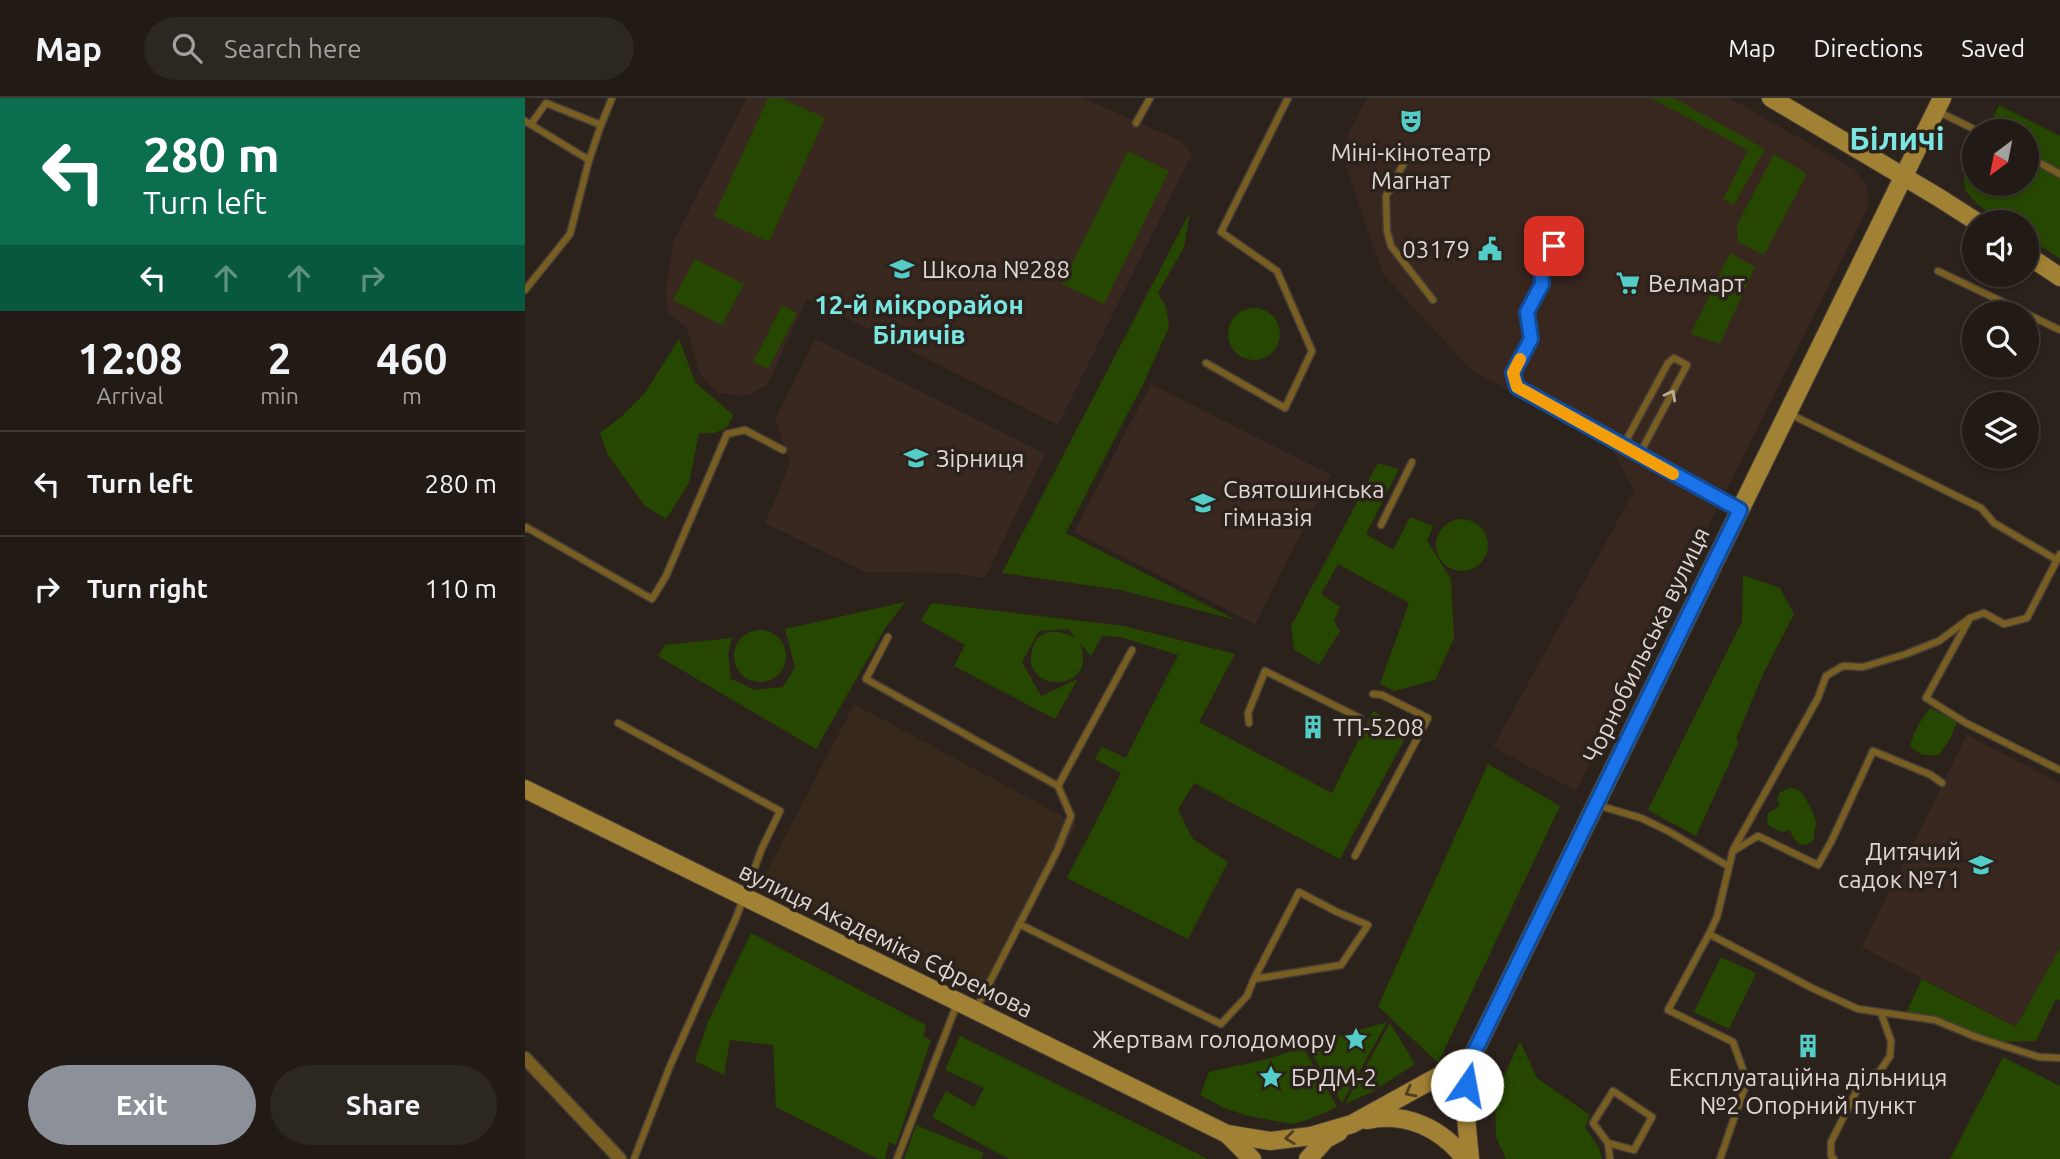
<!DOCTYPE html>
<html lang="en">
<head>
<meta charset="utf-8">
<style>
  :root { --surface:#211a15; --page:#2d2722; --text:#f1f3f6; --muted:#a2a1a0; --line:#3e3834; --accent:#8c9099 }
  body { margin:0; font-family:Ubuntu,sans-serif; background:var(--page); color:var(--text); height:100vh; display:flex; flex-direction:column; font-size:26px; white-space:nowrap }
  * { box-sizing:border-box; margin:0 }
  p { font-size:23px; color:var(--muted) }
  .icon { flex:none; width:38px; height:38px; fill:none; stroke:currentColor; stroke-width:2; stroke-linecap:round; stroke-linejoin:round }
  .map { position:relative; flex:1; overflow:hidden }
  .side { display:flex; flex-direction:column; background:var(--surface); width:525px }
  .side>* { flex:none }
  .banner { background:#0b6e4f; color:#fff; overflow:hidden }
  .needle { width:46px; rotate:212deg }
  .buttons { position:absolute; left:1437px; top:21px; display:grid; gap:14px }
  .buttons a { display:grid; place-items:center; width:77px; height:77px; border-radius:50%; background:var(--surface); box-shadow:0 4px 10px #0003,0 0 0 2px var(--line); font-size:35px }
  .pin { position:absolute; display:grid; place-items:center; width:60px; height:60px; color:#fff; margin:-30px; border-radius:14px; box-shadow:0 4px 10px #0006 }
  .me { position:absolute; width:77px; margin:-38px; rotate:12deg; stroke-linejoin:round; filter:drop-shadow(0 0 5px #0008) }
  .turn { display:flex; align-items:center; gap:24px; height:147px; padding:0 28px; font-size:32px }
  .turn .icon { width:91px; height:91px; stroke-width:2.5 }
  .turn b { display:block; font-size:49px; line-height:60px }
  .lanes { display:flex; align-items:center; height:66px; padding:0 28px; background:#0003; justify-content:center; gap:35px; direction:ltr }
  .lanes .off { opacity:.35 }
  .eta { display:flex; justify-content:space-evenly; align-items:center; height:119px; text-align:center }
  .eta b { font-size:42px; font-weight:600; line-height:49px }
  .button { display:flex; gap:14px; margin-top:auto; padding:14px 28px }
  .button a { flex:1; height:80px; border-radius:42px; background:var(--accent); color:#fff; font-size:28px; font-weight:600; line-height:80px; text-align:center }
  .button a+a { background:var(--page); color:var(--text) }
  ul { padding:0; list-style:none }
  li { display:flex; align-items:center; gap:21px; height:105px; padding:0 28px; border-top:2px solid var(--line) }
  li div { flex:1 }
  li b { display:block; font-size:26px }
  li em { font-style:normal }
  header { display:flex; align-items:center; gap:42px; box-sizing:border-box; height:98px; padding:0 35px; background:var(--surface); border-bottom:2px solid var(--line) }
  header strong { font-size:33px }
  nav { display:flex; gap:38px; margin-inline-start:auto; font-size:24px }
  .search { width:490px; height:63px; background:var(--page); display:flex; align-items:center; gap:18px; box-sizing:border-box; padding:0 24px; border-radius:38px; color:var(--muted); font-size:26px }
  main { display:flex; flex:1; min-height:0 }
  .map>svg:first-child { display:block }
  .commercial { fill:#38271f }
  .built { fill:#38281f }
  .medical { fill:#36291b }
  .green { fill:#264700 }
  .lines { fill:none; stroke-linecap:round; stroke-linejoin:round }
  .lane-casing { stroke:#493f39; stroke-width:9 }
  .street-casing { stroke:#493f39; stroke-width:15 }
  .secondary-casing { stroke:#493f39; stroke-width:20 }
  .lane { stroke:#785f21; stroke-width:6 }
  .street { stroke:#785f21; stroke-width:12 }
  .secondary { stroke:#a18133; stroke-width:18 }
  .oneway { stroke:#bbad95 }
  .oneway2 { stroke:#4f3e23 }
  .route-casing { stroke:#114b97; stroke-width:18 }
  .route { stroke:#1a73e8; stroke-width:12 }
  .slow { stroke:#f59e0b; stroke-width:12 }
  .labels { text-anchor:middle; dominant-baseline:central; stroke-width:7; stroke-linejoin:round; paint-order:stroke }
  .poi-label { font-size:24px; fill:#dfd7d4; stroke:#2c221c; text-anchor:start }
  .street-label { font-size:24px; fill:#dfd7d4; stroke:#2c221c }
  .neighbourhood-label { font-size:26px; font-weight:bold; fill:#7be6e1; stroke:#2c221c }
  .district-label { font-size:32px; font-weight:bold; fill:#7be6e1; stroke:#2c221c }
</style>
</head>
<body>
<header>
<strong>Map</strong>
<div class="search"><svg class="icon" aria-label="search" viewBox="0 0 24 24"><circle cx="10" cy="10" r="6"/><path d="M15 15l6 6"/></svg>Search here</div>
<nav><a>Map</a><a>Directions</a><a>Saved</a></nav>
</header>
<main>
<section class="side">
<div class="banner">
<div class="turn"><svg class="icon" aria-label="left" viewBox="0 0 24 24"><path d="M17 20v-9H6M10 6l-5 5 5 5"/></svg><div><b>280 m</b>Turn left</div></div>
<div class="lanes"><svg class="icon" aria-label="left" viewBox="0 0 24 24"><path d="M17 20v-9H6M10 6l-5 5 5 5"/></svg><svg class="icon off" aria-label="ahead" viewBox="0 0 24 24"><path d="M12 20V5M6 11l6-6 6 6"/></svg><svg class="icon off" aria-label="ahead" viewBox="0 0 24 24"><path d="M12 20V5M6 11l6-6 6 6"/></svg><svg class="icon off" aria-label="right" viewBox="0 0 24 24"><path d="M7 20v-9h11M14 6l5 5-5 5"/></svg></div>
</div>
<div class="eta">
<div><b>12:08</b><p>Arrival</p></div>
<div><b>2</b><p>min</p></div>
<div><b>460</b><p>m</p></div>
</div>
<ul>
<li><svg class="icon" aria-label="left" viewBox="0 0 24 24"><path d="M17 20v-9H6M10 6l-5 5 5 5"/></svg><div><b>Turn left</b></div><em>280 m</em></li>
<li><svg class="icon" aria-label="right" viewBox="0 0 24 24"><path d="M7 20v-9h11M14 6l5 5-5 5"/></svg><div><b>Turn right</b></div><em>110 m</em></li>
</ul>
<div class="button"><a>Exit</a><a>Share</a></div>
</section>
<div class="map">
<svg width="1535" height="1061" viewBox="0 0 1535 1061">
  <rect width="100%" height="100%" fill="#2c221c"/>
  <path class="commercial" d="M842 0H1204L1329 71 1342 88 1343 109 1051 693 968 649 1109 393 1086 349 946 272 858 176 815 52Z"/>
  <g class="built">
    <path d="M222 0H558L656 43 667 56 533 327 282 200 242 287 227 295 213 298 194 295 175 276 161 229 144 215 140 199 148 144Z"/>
    <path d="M290 241 520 356 460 480 426 475 340 474 240 425 265 365 250 322Z"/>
    <path d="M626 286 806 377 730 526 549 434Z"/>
    <path d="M1442 637 1535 685V850L1491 929 1337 849Z"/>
  </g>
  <path class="medical" d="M329 606 552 726 460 902 234 789Z"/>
  <g class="green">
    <path d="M243 0H256L300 20 244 144 189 118Z"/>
    <path d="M1126 0H1149L1240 51 1209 107 1198 101 1223 52Z"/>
    <path d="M1474 7 1535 38V73L1502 55V33H1462Z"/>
    <path d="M603 53 644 73 579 206 537 186Z"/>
    <path d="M1249 56 1282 76 1239 157 1213 144 1212 127Z"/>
    <path d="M1449 59V86H1502V63L1535 80V161L1502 139V124H1479L1452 106 1440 92 1439 78Z"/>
    <path d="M665 114 659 149 633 195 641 209 644 229 620 282 541 435 711 522 596 492 477 475Z"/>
    <path d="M1205 155 1230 169 1195 246 1166 236Z"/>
    <path d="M170 161 219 186 197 227 148 202Z"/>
    <path d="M257 207 272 215 243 271 228 264Z"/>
    <circle cx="729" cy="236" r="26"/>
    <path d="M154 241 170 284 208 317 202 330 189 335H174L164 385 141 421 120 408 83 357 75 335 95 320 120 295Z"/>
    <path d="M853 365 874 371 841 436 868 452 885 419 908 428 902 443 926 481 929 540 910 582 869 593 855 586 884 505 813 466 796 496 815 509 809 523 815 533 794 567 769 551 766 528Z"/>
    <circle cx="937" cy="447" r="26"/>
    <path d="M1218 477 1255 490 1269 516 1238 576 1211 641 1214 644 1171 738 1123 712 1217 524Z"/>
    <path d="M380 504 361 529 291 651 133 558 140 547 207 540 203 556 206 581 230 592 258 589 270 569 260 531Z"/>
    <path d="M406 505 599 528 710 556 674 624 807 695 848 613 885 631 815 761 669 685 653 712 668 741 703 764 663 841 542 780 596 675 570 661 577 649 601 660 653 557 596 539 577 538 566 558 554 544C577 595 495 597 507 552 513 528 536 532 551 540L543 531 514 533 497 564 516 598 553 581 530 621 429 568 440 547 396 523Z"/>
    <circle cx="235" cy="558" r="26"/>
    <path d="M1405 610 1432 623 1426 639 1414 657H1398L1385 649C1388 634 1396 622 1405 610Z"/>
    <path d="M963 666 1035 708 913 965 853 908Z"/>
    <path d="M1264 690C1268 691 1272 690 1275 693 1278 695 1291 718 1291 724 1291 730 1288 734 1289 741 1276 754 1271 743 1264 732L1257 734 1244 728 1242 722 1243 715 1255 708 1252 702 1254 695Z"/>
    <path d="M226 835 401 927 398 938 406 942 371 1047 364 1044 360 1061H353L251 1009 248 947 205 942 199 977 170 963 183 924Z"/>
    <path d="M1535 850V903L1531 901 1511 943 1475 944 1414 922 1381 915 1397 881 1491 929Z"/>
    <path d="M1196 859 1231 875 1204 931 1169 914Z"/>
    <path d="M862 924 817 1005 781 947Z"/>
    <path d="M865 925 890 966 847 994 820 1006Z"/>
    <path d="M435 938 683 1061H484L407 1019 421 993 449 1009 459 990 420 972Z"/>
    <path d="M995 943 1012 980 1065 1017 1060 1029 1074 1050 1077 1061H981L971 1039 970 998Z"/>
    <path d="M778 949 812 1009 785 1021 768 1026 723 1018 699 1010 675 997 684 974 743 961Z"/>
    <path d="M1478 959 1535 988V1061H1425Z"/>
    <path d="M391 1027 459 1055 456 1061H379Z"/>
  </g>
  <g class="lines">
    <g class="lane-casing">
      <g id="lane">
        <path d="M1412 13 1453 33"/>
        <path d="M0 23 64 62 45 136 0 192"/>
        <path d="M611 25 625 0"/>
        <path d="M6 26 21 5 76 27 87 0"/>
        <path d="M1502 58 1535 76"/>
        <path d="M64 62 76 27"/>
        <path d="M879 65 861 98 862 133 866 148 908 202"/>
        <path d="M1029 147 1016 169 1017 186 1002 214 1006 241 988 275 991 289 1213 412"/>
        <path d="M1413 173 1501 215"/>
        <path d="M1502 216 1535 232"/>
        <path d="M681 265 760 310 787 253 752 173 696 134 763 0"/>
        <path d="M1265 316 1456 410 1469 425 1532 462 1535 456"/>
        <path d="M1098 348 1143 265 1149 260 1162 267 1114 357"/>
        <path d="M856 427 887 364"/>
        <path d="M0 431 1 429 127 501 141 478 202 336 220 332 258 352"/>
        <path d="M1532 462 1502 520 1479 526 1459 515 1445 520 1401 600 1441 625 1535 672"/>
        <path d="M1445 520 1414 543 1381 556 1338 569 1318 568 1301 578 1293 600 1208 752 1192 819 1184 836 1289 891 1333 911 1410 922 1451 939 1514 959 1535 960"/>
        <path d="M363 539 341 581 533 688 546 718 532 753 451 911"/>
        <path d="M93 625 255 713 237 750 211 820 145 968 109 1061"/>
        <path d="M724 625 723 615 740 573 835 620"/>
        <path d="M533 688 607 552"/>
        <path d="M1072 707 1116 720 1143 733 1203 768"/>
        <path d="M1210 752 1233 738 1293 767 1307 742 1348 653 1406 677 1417 685"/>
        <path d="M830 758 903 620 857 597 848 596"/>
        <path d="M494 826 696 926 722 898 729 881 774 794 812 814 843 827 816 867 729 881"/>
        <path d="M1184 836 1143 912 1208 944 1222 983 1195 1061"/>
        <path d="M1083 1045 1109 1052 1127 1019 1088 993 1068 1025 1083 1045 1085 1061"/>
        <path d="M372 1061 432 906"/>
        <path d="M1309 1061 1306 1058V1044L1331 994 1342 979 1355 973 1365 958 1366 943 1356 915"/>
      </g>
    </g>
    <g class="street-casing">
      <path id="street" d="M0 960 95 1061"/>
    </g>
    <g class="secondary-casing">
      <g id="secondary">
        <path d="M1246 0 1413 99 1452 124"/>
        <path d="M1502 157 1535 179"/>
        <path d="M0 691 702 1036 745 1043 786 1038 827 1026 914 978 944 965"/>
        <path d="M842 1022C881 1013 917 1031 940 1061"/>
        <path d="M702 1036 727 1061"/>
        <path d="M783 1061 801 1041 814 1034"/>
        <path d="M945 1061 940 1009 944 965 1417 0"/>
      </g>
    </g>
    <use href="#lane" class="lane"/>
    <use href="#street" class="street"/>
    <use href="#secondary" class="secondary"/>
  </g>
  <defs><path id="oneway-chevron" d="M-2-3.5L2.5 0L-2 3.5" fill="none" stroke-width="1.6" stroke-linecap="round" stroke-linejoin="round" transform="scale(1.75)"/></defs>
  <use class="oneway" href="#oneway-chevron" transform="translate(1146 297) rotate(-62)"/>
  <g class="oneway2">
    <use href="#oneway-chevron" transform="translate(885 994) rotate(152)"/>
    <use href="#oneway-chevron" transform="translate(765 1040) rotate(173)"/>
  </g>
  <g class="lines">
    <g class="route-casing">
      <path id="route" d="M942 987 944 965 1215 412 992 289 988 275 1006 241 1002 214 1017 186 1016 169 1029 148"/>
    </g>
    <use href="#route" class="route"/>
    <path class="slow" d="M995 261 988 275 992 289 1148 376"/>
  </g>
  <defs>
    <g id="theatre-bare" transform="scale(1.89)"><path d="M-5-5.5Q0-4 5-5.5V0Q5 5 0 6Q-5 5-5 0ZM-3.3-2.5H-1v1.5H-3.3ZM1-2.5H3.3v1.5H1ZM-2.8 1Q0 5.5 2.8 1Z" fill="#54cdc8" stroke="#2c221c" stroke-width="2.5" paint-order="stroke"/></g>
    <g id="civic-bare" transform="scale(1.89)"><path d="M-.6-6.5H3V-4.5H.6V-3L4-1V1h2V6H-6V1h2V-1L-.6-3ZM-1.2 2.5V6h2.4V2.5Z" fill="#54cdc8" stroke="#2c221c" stroke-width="2.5" paint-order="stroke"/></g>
    <g id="school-bare" transform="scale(1.89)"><path d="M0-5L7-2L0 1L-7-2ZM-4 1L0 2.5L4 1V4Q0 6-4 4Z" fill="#54cdc8" stroke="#2c221c" stroke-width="2.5" paint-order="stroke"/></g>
    <g id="supermarket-bare" transform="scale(1.89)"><path d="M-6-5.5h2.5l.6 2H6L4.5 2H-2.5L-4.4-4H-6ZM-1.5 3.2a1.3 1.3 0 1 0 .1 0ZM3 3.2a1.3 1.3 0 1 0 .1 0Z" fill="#54cdc8" stroke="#2c221c" stroke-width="2.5" paint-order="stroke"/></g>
    <g id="building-bare" transform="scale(1.89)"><path d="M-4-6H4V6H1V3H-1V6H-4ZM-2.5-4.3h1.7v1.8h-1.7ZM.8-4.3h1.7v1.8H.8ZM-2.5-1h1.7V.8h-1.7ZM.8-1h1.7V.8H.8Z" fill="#54cdc8" stroke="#2c221c" stroke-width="2.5" paint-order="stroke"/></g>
    <g id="sight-bare" transform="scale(1.89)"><path d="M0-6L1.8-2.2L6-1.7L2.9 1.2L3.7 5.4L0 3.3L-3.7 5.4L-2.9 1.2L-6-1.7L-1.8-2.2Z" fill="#54cdc8" stroke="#2c221c" stroke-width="2.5" paint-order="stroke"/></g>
  </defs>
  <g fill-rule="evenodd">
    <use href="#theatre-bare" x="886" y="23"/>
    <use href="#civic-bare" x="965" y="151"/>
    <use href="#school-bare" x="377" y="171"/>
    <use href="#supermarket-bare" x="1103" y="185"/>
    <use href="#school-bare" x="391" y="360"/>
    <use href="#school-bare" x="678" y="405"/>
    <use href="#building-bare" x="788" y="629"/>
    <use href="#school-bare" x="1456" y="767"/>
    <use href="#sight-bare" x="831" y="941"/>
    <use href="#building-bare" x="1283" y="948"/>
    <use href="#sight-bare" x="746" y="979"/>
  </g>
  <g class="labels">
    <g class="poi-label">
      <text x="886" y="54" text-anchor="middle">Міні-кінотеатр<tspan x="886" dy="28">Магнат</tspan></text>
      <text x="945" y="151" text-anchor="end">03179</text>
      <text x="397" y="171">Школа №288</text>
      <text x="1123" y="185">Велмарт</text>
      <text x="411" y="360">Зірниця</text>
      <text x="698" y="391">Святошинська<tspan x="698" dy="28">гімназія</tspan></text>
      <text x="808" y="629">ТП-5208</text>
      <text x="1436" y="753" text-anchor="end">Дитячий<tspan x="1436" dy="28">садок №71</tspan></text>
      <text x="811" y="941" text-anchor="end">Жертвам голодомору</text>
      <text x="766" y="979">БРДМ-2</text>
      <text x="1283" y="979" text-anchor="middle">Експлуатаційна дільниця<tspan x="1283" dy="28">№2 Опорний пункт</tspan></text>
    </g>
    <g class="street-label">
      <text transform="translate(1121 547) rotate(-64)">Чорнобильська вулиця</text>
      <text transform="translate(361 842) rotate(26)">вулиця Академіка Єфремова</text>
    </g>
    <g class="neighbourhood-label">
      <text x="394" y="206">12-й мікрорайон<tspan x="394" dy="30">Біличів</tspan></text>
    </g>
    <g class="district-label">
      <text x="1372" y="40">Біличі</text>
    </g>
  </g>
</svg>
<div class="buttons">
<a><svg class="needle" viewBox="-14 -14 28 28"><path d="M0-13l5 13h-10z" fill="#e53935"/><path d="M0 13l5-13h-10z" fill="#a2a1a0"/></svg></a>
<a><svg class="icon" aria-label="sound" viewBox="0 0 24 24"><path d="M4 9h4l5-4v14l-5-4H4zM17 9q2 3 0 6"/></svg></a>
<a><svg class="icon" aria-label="search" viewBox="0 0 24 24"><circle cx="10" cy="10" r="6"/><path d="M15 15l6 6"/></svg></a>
<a><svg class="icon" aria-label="layers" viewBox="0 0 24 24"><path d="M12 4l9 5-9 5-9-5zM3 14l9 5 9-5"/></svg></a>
</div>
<div class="pin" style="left:1029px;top:148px;background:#d93025"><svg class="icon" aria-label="arrive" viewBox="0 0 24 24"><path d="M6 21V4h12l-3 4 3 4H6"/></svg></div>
<svg class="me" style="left:942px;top:987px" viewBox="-20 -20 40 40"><circle r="19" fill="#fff"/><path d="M0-13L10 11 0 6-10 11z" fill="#1a73e8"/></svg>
</div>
</main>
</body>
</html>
